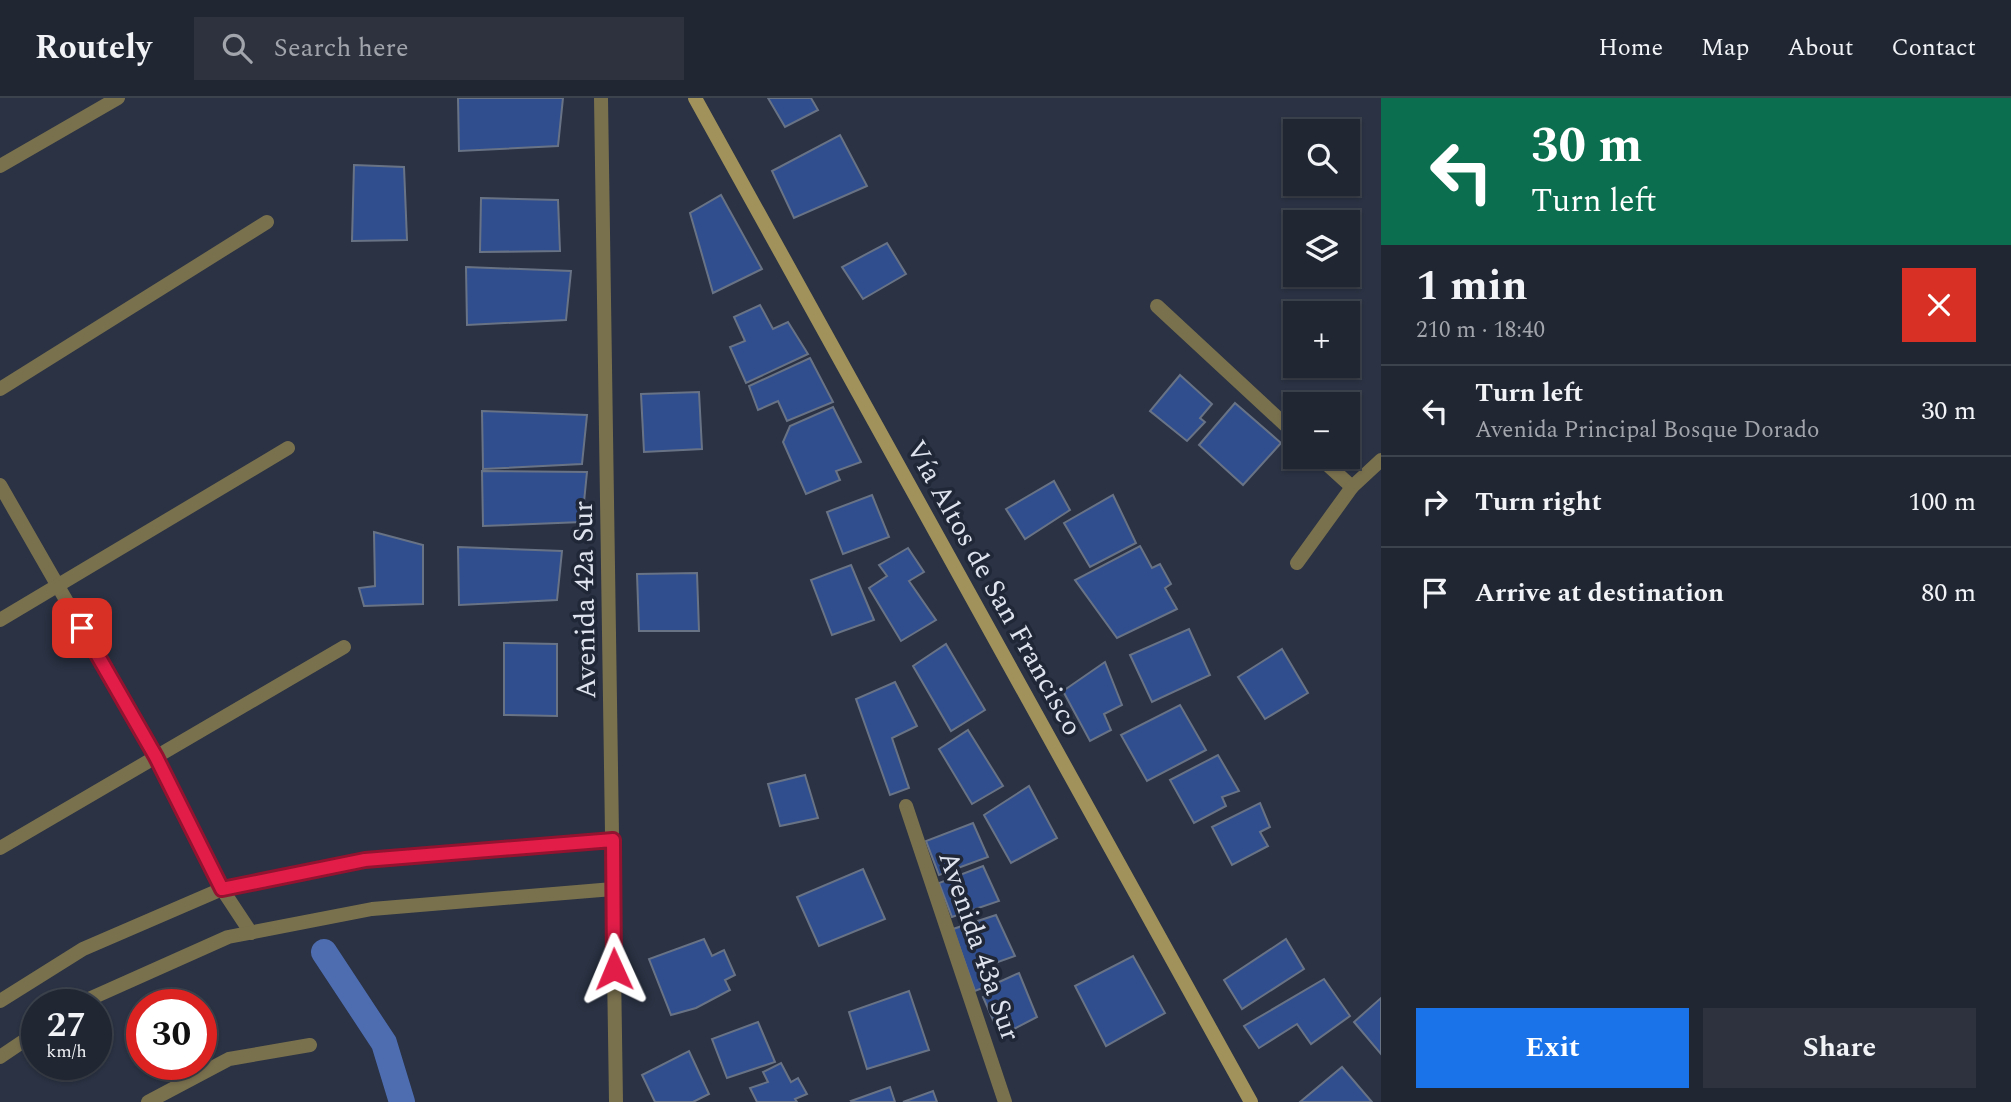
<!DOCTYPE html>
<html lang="en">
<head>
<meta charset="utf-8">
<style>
  :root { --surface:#202632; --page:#2d323e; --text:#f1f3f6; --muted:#a2a5ac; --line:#3d434d; --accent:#1a73e8 }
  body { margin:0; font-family:Spectral,serif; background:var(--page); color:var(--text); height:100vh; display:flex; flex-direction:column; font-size:26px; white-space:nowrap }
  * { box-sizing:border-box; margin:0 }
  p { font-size:23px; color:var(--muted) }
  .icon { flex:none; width:38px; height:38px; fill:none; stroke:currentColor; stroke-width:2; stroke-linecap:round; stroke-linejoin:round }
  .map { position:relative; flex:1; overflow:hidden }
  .drawer { display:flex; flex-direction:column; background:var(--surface); width:630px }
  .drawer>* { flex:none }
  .guide { background:#0b6e4f; color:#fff; overflow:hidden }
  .fabs { position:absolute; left:1283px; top:21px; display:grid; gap:14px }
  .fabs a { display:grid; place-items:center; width:77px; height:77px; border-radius:0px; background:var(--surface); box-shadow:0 2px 5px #0004,0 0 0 2px var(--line); font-size:35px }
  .speed { position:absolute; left:21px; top:891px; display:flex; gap:14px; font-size:35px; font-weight:700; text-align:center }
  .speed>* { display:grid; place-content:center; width:91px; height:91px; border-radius:50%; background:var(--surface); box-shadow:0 2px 5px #0004,0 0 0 2px var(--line); line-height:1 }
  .speed small { font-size:18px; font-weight:400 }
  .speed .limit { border:10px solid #d22; background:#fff; color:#111 }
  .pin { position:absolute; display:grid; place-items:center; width:60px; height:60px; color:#fff; margin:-30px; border-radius:14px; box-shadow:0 4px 10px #0006 }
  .me { position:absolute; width:77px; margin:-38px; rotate:359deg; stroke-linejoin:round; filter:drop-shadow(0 0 5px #0008) }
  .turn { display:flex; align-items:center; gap:24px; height:147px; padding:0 35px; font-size:32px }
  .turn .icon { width:91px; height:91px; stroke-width:2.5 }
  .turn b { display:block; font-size:49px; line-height:60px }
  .round { display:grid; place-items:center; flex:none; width:74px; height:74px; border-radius:0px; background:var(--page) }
  .summary { display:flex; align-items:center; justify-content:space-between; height:119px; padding:0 35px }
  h1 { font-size:42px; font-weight:700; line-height:52px }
  .action { display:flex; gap:14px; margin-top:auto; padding:14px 35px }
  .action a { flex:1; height:80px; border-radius:0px; background:var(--accent); color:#fff; font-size:28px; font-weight:700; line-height:80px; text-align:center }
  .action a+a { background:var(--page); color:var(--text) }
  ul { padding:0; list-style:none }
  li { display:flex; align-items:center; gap:21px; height:91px; padding:0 35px; border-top:2px solid var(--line) }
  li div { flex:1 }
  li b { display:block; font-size:26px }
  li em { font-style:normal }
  header { display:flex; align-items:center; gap:42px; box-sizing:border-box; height:98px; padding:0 35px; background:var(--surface); border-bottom:2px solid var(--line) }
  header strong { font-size:33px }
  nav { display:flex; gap:38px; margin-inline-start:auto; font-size:24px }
  .search { width:490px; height:63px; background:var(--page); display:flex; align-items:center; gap:18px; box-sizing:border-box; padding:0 24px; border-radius:0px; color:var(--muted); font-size:26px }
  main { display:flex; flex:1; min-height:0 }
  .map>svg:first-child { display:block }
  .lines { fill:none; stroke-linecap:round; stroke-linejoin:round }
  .canal { stroke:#4e6db1; stroke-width:26 }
  .building { fill:#304e8e; stroke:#697386; stroke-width:2 }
  .street { stroke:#79704e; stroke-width:14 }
  .secondary { stroke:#a1925b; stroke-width:14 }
  .route-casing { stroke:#92132f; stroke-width:18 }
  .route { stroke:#e11d48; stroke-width:12 }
  .labels { text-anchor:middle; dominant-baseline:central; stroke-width:7; stroke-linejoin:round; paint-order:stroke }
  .street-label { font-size:28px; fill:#dee3ee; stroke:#202838 }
</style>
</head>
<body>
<header>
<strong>Routely</strong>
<div class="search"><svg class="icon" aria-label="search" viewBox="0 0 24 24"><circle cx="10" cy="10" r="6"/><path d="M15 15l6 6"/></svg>Search here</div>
<nav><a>Home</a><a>Map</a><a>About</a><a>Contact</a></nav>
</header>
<main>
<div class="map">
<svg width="1381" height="1004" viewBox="0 0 1381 1004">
  <rect width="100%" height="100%" fill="#2a3243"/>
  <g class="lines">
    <path class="canal" d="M324 854 384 945 402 1004"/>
  </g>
  <g class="building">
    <path d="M458 0H563L558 48 459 53Z"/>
    <path d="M768 0H811L818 12 785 29Z"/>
    <path d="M840 37 867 88 794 120 772 73Z"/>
    <path d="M354 67 404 69 407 142 352 143Z"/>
    <path d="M721 97 762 171 713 195 690 115Z"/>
    <path d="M481 100 558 102 560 153 480 154Z"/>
    <path d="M887 145 906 176 863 201 842 169Z"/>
    <path d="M466 169 571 173 566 222 467 227Z"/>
    <path d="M760 207 773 231 788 224 808 256 746 285 730 249 745 243 734 219Z"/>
    <path d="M810 260 833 304 787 323 778 303 758 312 749 288Z"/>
    <path d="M1180 277 1212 306 1200 320 1205 324 1187 343 1150 313Z"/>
    <path d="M699 294 702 351 644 354 641 296Z"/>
    <path d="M1235 305 1281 345 1243 387 1199 347Z"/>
    <path d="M833 309 861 364 836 373 840 382 806 396 783 344 790 328Z"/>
    <path d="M482 313 587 317 582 366 483 371Z"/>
    <path d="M482 373 587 374 582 424 483 428Z"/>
    <path d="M1054 383 1070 412 1025 441 1006 411Z"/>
    <path d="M872 397 889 439 843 456 827 414Z"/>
    <path d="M1113 397 1136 445 1090 469 1064 425Z"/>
    <path d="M374 434 423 447V506L364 508 359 490 375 488Z"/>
    <path d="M1140 448 1152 470 1160 466 1171 486 1165 490 1177 511 1117 540 1075 482Z"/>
    <path d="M458 449 562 453 557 502 459 507Z"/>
    <path d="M908 450 924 474 909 483 936 522 901 543 869 490 887 478 879 467Z"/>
    <path d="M851 467 874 522 832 537 811 482Z"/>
    <path d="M697 475 699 533H639L637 476Z"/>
    <path d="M1189 531 1210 577 1152 604 1130 557Z"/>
    <path d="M504 545 557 546V618L504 617Z"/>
    <path d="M946 546 985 612 951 633 913 568Z"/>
    <path d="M1282 551 1308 595 1265 621 1238 579Z"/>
    <path d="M1105 564 1122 607 1104 616 1111 632 1090 643 1063 593Z"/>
    <path d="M895 584 917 628 892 640 909 690 890 697 856 601Z"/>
    <path d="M1180 607 1206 652 1147 683 1121 637Z"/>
    <path d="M968 632 1003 688 972 706 939 651Z"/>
    <path d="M1218 657 1239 693 1222 699 1226 708 1194 725 1170 682Z"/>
    <path d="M805 677 818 720 780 728 768 686Z"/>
    <path d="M1029 688 1057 740 1011 765 984 717Z"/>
    <path d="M1260 705 1270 729 1260 734 1268 748 1232 767 1212 729Z"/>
    <path d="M973 725 988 759 939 777 926 743Z"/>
    <path d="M983 768 999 803 952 819 939 785Z"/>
    <path d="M863 771 885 821 819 848 797 799Z"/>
    <path d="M996 817 1015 858 978 871 985 889 975 893 953 831Z"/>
    <path d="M704 841 712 858 724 852 735 877 725 882 730 892 696 910 671 917 649 861Z"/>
    <path d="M1286 841 1304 871 1242 911 1224 882Z"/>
    <path d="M1133 858 1165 915 1106 948 1075 888Z"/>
    <path d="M1019 875 1037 919 1000 938 983 899 991 895 988 889Z"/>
    <path d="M1324 881 1350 918 1311 946 1297 926 1259 950 1244 928Z"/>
    <path d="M909 893 929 952 867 971 849 914Z"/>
    <path d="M1381 900V956L1354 924Z"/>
    <path d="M758 924 775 964 727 980 712 941Z"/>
    <path d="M689 953 709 996 693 1004H655L642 977Z"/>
    <path d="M781 965 791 984 798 980 807 996 795 1001 797 1004H757L750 990 768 984 763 974Z"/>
    <path d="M1342 969 1372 1004H1300Z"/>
    <path d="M890 989 895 1004H852L851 1003Z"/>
    <path d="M933 993 937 1004H903Z"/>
  </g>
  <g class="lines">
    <g class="street">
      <path d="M601 0 616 1004"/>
      <path d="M0 68 118 0"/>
      <path d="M1157 208 1295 336"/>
      <path d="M0 291 267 124"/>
      <path d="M1319 359 1352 389"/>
      <path d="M0 387 156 659 222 791 251 835"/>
      <path d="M1297 465 1352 389 1381 362"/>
      <path d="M0 522 288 350"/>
      <path d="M906 708 1005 1004"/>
      <path d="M0 750 344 549"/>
      <path d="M0 903 83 851 222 791 365 762 613 742"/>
      <path d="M78 906 228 839 372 811 613 791"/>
      <path d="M0 959 37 934"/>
      <path d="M148 1004 229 961 310 947"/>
    </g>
    <path class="secondary" d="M695 0 1251 1004"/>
  </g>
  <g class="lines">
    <g class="route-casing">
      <path id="route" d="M82 530 156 659 222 791 365 762 613 742 614 871"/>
    </g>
    <use href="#route" class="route"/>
  </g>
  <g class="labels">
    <g class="street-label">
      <text transform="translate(994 490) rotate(61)">Vía Altos de San Francisco</text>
      <text transform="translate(585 502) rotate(-91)">Avenida 42a Sur</text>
      <text transform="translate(979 848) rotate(71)">Avenida 43a Sur</text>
    </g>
  </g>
</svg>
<div class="fabs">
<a><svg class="icon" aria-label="search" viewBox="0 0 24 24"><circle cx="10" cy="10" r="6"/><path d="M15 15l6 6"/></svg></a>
<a><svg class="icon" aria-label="layers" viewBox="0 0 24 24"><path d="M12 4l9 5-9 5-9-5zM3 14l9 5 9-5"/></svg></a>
<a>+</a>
<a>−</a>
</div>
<div class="speed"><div>27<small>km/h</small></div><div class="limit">30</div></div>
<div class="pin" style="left:82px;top:530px;background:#d93025"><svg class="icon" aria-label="arrive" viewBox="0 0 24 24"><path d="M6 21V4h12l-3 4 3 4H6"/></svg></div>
<svg class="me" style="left:614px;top:871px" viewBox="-20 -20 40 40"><path d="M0-17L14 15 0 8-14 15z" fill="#e11d48" stroke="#fff" stroke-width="4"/></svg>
</div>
<section class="drawer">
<div class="guide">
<div class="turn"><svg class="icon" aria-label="left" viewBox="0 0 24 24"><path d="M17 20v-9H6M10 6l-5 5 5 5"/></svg><div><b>30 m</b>Turn left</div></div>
</div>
<div class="summary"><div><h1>1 min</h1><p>210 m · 18:40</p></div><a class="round" style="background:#d93025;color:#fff"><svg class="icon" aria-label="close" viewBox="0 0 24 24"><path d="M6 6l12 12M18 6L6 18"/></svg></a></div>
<ul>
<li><svg class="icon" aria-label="left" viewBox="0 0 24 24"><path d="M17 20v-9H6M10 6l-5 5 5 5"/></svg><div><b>Turn left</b><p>Avenida Principal Bosque Dorado</p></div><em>30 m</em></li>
<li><svg class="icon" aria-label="right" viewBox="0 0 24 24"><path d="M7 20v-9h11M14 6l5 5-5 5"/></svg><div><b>Turn right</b></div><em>100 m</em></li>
<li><svg class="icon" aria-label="arrive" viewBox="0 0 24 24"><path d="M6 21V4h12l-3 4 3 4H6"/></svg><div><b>Arrive at destination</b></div><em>80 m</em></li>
</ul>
<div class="action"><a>Exit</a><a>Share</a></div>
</section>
</main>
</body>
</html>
